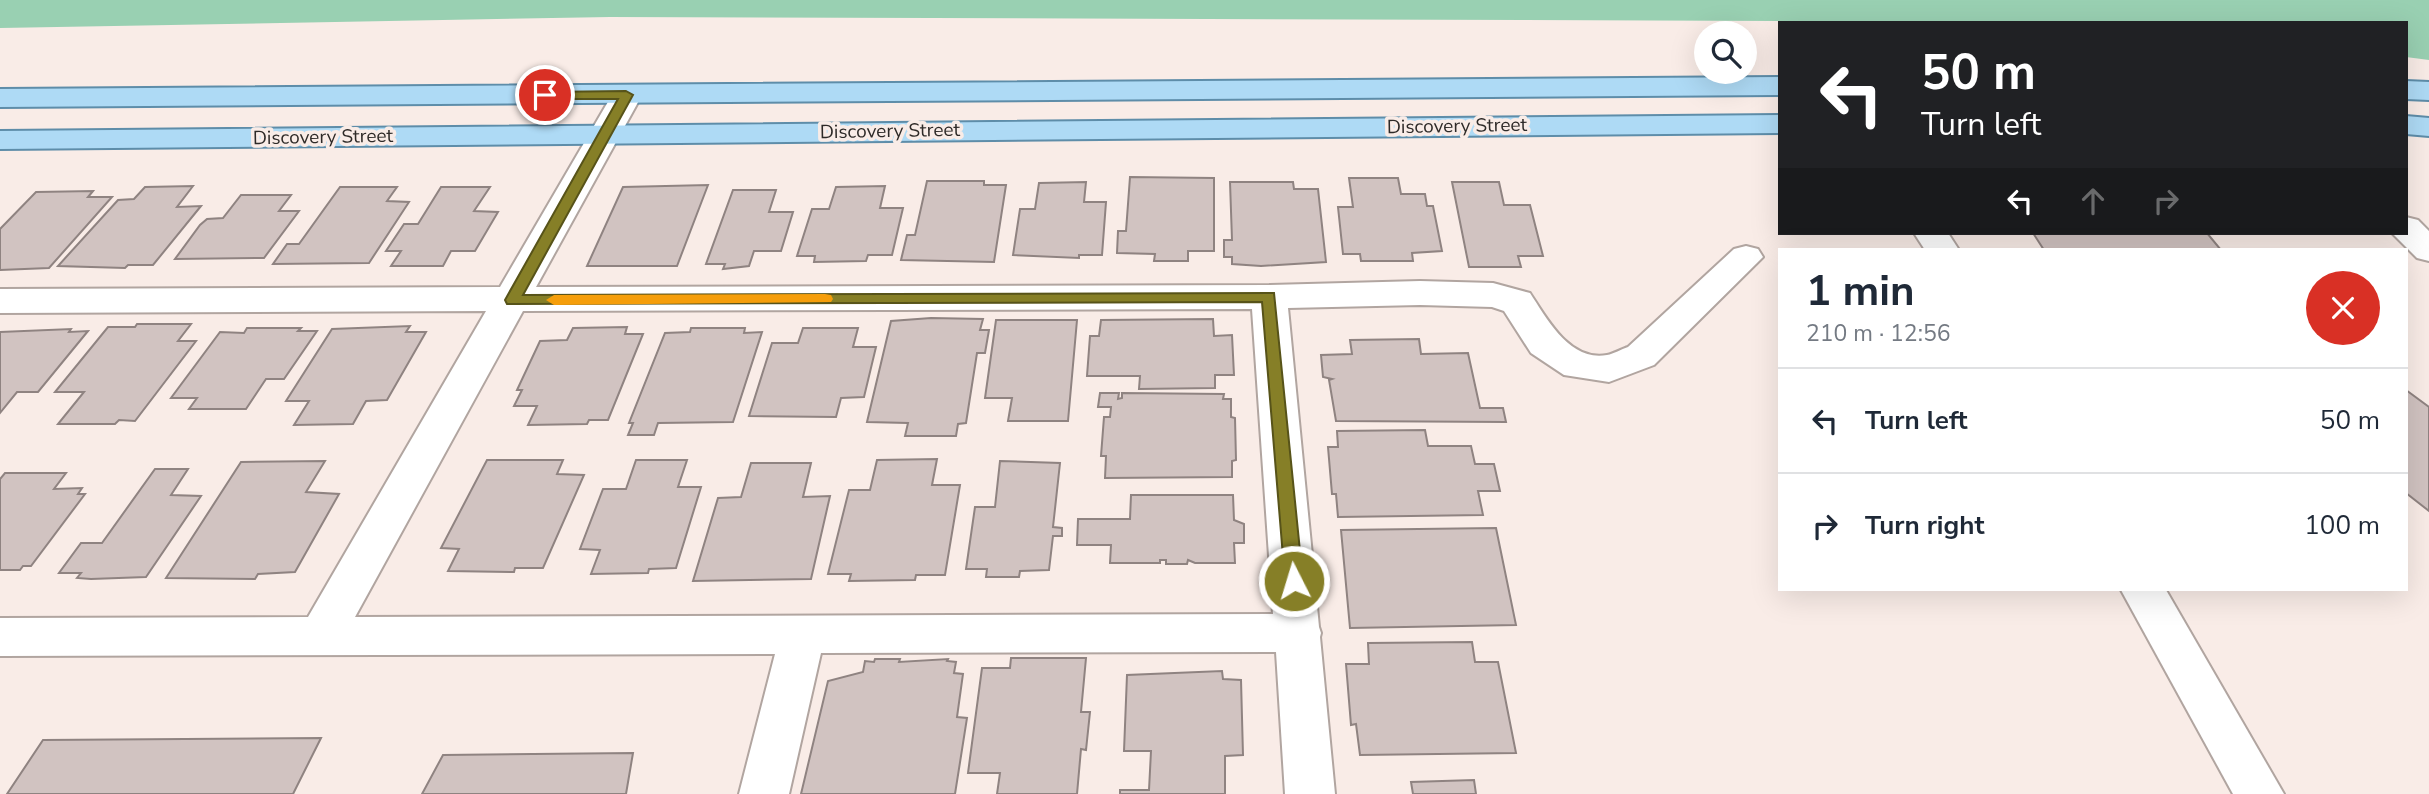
<!DOCTYPE html>
<html lang="en">
<head>
<meta charset="utf-8">
<style>
  :root { --surface:#fff; --page:#f6f6f7; --text:#1f2937; --muted:#747a83; --line:#e0e1e3 }
  body { margin:0; font-family:"Nunito Sans",sans-serif; background:var(--page); color:var(--text); height:100vh; display:flex; flex-direction:column; font-size:26px; white-space:nowrap }
  * { box-sizing:border-box; margin:0 }
  p { font-size:23px; color:var(--muted) }
  .icon { flex:none; width:38px; height:38px; fill:none; stroke:currentColor; stroke-width:2; stroke-linecap:round; stroke-linejoin:round }
  .map { position:relative; flex:1; overflow:hidden }
  .details { position:absolute; left:1778px; top:248px; width:630px; height:343px; display:flex; flex-direction:column; background:var(--surface); border-radius:0px; box-shadow:0 7px 28px #0002 }
  .details>* { flex:none }
  .hud { position:absolute; left:1778px; top:21px; width:630px; height:214px; border-radius:0px; box-shadow:0 7px 28px #0002; background:#202124; color:#fff; overflow:hidden }
  .fabs { position:absolute; left:1694px; top:21px; display:grid; gap:14px }
  .fabs a { display:grid; place-items:center; width:63px; height:63px; border-radius:50%; background:var(--surface); box-shadow:0 7px 28px #0002; font-size:35px }
  .pin { position:absolute; display:grid; place-items:center; width:60px; height:60px; color:#fff; margin:-30px; border:4px solid #fff; border-radius:50%; box-shadow:0 2px 7px #0007 }
  .me { position:absolute; width:77px; margin:-38px; rotate:355deg; stroke-linejoin:round; filter:drop-shadow(0 0 5px #0008) }
  .turn { display:flex; align-items:center; gap:24px; height:147px; padding:0 28px; font-size:32px }
  .turn .icon { width:91px; height:91px; stroke-width:2.5 }
  .turn b { display:block; font-size:49px; line-height:60px }
  .lanes { display:flex; align-items:center; height:66px; padding:0 28px; background:#0003; justify-content:center; gap:35px; direction:ltr }
  .lanes .off { opacity:.35 }
  .round { display:grid; place-items:center; flex:none; width:74px; height:74px; border-radius:37px; background:var(--page) }
  .overview { display:flex; align-items:center; justify-content:space-between; height:119px; padding:0 28px }
  h1 { font-size:42px; font-weight:700; line-height:52px }
  ul { padding:0; list-style:none }
  li { display:flex; align-items:center; gap:21px; height:105px; padding:0 28px; border-top:2px solid var(--line) }
  li div { flex:1 }
  li b { display:block; font-size:26px }
  li em { font-style:normal }
  .map>svg:first-child { display:block }
  .green { fill:#99d0b2 }
  .building { fill:#d1c3c1; stroke:#8f8381; stroke-width:2 }
  .lines { fill:none; stroke-linecap:round; stroke-linejoin:round }
  .minor-casing { stroke:#b1a5a0; stroke-width:4 }
  .major-casing { stroke:#5e8da9; stroke-width:4 }
  .minor { fill:#fff; fill-rule:evenodd }
  .major { fill:#aedaf5; fill-rule:evenodd }
  .route { fill:#867f27; stroke:#575319; stroke-width:2 }
  .slow { fill:#f59e0b }
  .labels { text-anchor:middle; dominant-baseline:central; stroke-width:7; stroke-linejoin:round; paint-order:stroke }
  .street-label { font-size:19px; fill:#2e2a28; stroke:#f9ece7 }
</style>
</head>
<body>
<div class="map">
<svg width="2429" height="794" viewBox="0 0 2429 794">
  <rect width="100%" height="100%" fill="#f9ece7"/>
  <path class="green" d="M0 0H2429V60L2406 57V23L610 17 0 28Z"/>
  <g class="building">
    <path d="M1130 177 1214 178V251H1188V261H1154L1155 254 1117 253 1118 231H1126Z"/>
    <path d="M1349 178H1398L1401 194H1425L1427 206H1433L1442 251 1412 253 1413 261H1361L1360 254H1343L1338 207H1353Z"/>
    <path d="M927 181H984V185H1006L994 262 901 260 907 235H915Z"/>
    <path d="M1086 182 1084 202H1106L1102 255H1079V258L1013 255 1020 209H1035L1039 183Z"/>
    <path d="M1230 182H1293L1294 189H1318L1326 262 1261 266 1232 264V257H1224V240H1232Z"/>
    <path d="M1452 182H1499L1504 205H1530L1543 256H1518L1521 267H1469Z"/>
    <path d="M708 185 677 266H587L623 187Z"/>
    <path d="M193 186 177 207 201 206 153 265H128L125 268 58 266 118 200 134 199 145 187Z"/>
    <path d="M885 186 880 208H903L892 255H868L866 261 814 262 815 256H797L812 209H829L836 187Z"/>
    <path d="M340 187H397L387 201 409 202 369 263 273 264 287 244H299Z"/>
    <path d="M441 187H490L474 211 498 212 475 251H451L443 266H391L401 251H386L404 224H418Z"/>
    <path d="M733 190H776L769 212H793L781 251H754L749 266 723 269 725 264H706Z"/>
    <path d="M93 191 88 197H112L49 268 0 270V229L36 192Z"/>
    <path d="M241 195H291L279 211H299L264 258 175 259 200 225 207 219 223 218Z"/>
    <path d="M2033 233H2207L2221 250H2044Z"/>
    <path d="M931 318 983 319 980 330H989L985 353H977L966 423 958 424 956 436H905L908 423 867 422 891 321Z"/>
    <path d="M1213 319 1214 336 1232 335 1234 375H1215V388L1139 389 1140 376H1087L1090 336H1099L1101 320Z"/>
    <path d="M996 320H1077L1068 421H1008L1012 398H985Z"/>
    <path d="M137 324H191L178 341H196L135 421 119 420 115 424H58L84 392H55L108 327H135Z"/>
    <path d="M410 326 406 332H426L387 400 366 401 353 424 294 425 309 401H286L332 329Z"/>
    <path d="M627 327 625 334H643L608 420H589L587 424 528 425 537 406H514L522 390H517L540 341 567 340 573 328Z"/>
    <path d="M247 328H301L298 331H317L284 379H266L246 409H189L197 398H171L220 332 244 333Z"/>
    <path d="M691 328H745L744 333 762 332 733 422 658 423 654 435H628L633 423H629L665 333 690 332Z"/>
    <path d="M803 328H858L853 347H876L864 397 841 398 836 417 749 416 772 343H798Z"/>
    <path d="M71 329 69 332 88 331 38 392H17L0 413V332Z"/>
    <path d="M1419 339 1421 354 1468 353 1480 408H1503L1506 422 1336 421 1329 380 1332 379 1323 377 1321 355 1352 354 1350 340Z"/>
    <path d="M2406 390 2429 407V511L2406 493Z"/>
    <path d="M1100 393H1119L1118 399 1122 398V393L1224 394 1223 399H1231V417L1235 418 1236 460 1232 461V477L1105 478 1106 456H1101L1104 417H1110L1111 407H1098Z"/>
    <path d="M1425 430 1428 446H1471L1475 464H1494L1500 491H1478L1483 515 1338 517 1336 494H1332L1328 447H1338L1337 431Z"/>
    <path d="M937 459 932 485H960L945 575H916L915 580 849 581 851 574H828L849 490H870L877 460Z"/>
    <path d="M487 460H563L557 474 584 475 543 568H515L514 572 448 571 459 549 441 548Z"/>
    <path d="M636 460H687L678 487H701L676 568 649 569 648 573 591 574 600 550 580 549 603 489H626Z"/>
    <path d="M325 461 306 492 339 494 295 572 258 574 255 579 166 578 241 462Z"/>
    <path d="M1000 461 1060 463 1053 527 1062 528V536H1053L1049 570 1020 571 1019 577H986L987 569H966L975 507H995Z"/>
    <path d="M751 463H811L803 497 830 496 811 579 693 581 718 498 741 497Z"/>
    <path d="M155 469H188L171 495 201 496 146 577 91 579 77 578 81 573H59L81 543H102Z"/>
    <path d="M5 473H66L54 489 82 488 78 494H85L31 566H23L20 570H0V479Z"/>
    <path d="M1131 495H1233L1234 520 1244 524V543H1234L1235 563H1195L1188 560 1187 564H1166V560H1160V563H1110L1111 545H1077L1078 519H1130Z"/>
    <path d="M1496 528 1516 625 1350 628 1341 530Z"/>
    <path d="M1472 642 1475 662H1498L1516 753 1360 755 1356 724 1351 725 1346 664H1369L1368 643Z"/>
    <path d="M1011 658H1086L1081 712H1090L1086 750 1081 749 1077 794H997L1000 773H968L982 668H1010Z"/>
    <path d="M875 659H900L899 662 948 659 947 661 956 662 954 673 963 674 957 717 967 718 955 794H801L828 681 863 672 865 661 874 662Z"/>
    <path d="M1222 671 1223 679 1241 680 1243 755 1225 756V794H1120V790H1149L1151 751H1124L1127 675Z"/>
    <path d="M321 738 293 794H7L43 740Z"/>
    <path d="M633 753 626 794H422L443 755Z"/>
    <path d="M1474 780 1476 794H1413L1411 782Z"/>
  </g>
  <g class="lines">
    <g class="minor-casing">
      <g id="minor">
        <path d="M627 86 638 89 642 95 536 287 1269 285 1420 281 1493 283 1530 293C1547 319 1570 362 1607 355 1614 354 1621 349 1628 347L1734 249 1746 246 1758 249 1763 257 1654 365 1609 382 1564 375 1531 353 1504 311 1492 307 1420 305 1288 308 1319 627 1321 633 1320 637 1335 794H1285L1276 652 821 653 789 794H739L775 654 0 656V618L308 617 486 311 0 313V289L500 287 612 95 616 89ZM1252 309 1273 614 355 617 523 311Z"/>
        <path d="M2406 217 2418 220 2429 231V261L2417 258 2392 233H2406Z"/>
        <path d="M1914 233H1948L1959 250H1925Z"/>
        <path d="M2121 590H2166L2284 794H2233Z"/>
      </g>
    </g>
    <g class="major-casing">
      <g id="major">
        <path d="M1780 77V95L0 107V89Z"/>
        <path d="M2406 81 2429 82V100L2406 99Z"/>
        <path d="M1780 115V133L0 149V131Z"/>
        <path d="M2406 116 2429 118V136L2406 134Z"/>
      </g>
    </g>
    <use href="#minor" class="minor"/>
    <use href="#major" class="major"/>
  </g>
  <path class="route" d="M626 91 633 95 523 295 1274 293 1303 581 1300 586 1294 589 1288 586 1285 581 1262 302 507 304 505 300 618 99H545L539 95 545 92Z"/>
  <path class="slow" d="M825 294 831 295 833 299 831 302 554 305 546 300 554 295Z"/>
  <g class="labels">
    <g class="street-label">
      <text transform="translate(1457 126) rotate(-1)">Discovery Street</text>
      <text transform="translate(890 131) rotate(-1)">Discovery Street</text>
      <text transform="translate(323 137) rotate(-1)">Discovery Street</text>
    </g>
  </g>
</svg>
<div class="fabs">
<a><svg class="icon" aria-label="search" viewBox="0 0 24 24"><circle cx="10" cy="10" r="6"/><path d="M15 15l6 6"/></svg></a>
</div>
<div class="pin" style="left:545px;top:95px;background:#d93025"><svg class="icon" aria-label="arrive" viewBox="0 0 24 24"><path d="M6 21V4h12l-3 4 3 4H6"/></svg></div>
<svg class="me" style="left:1294px;top:581px" viewBox="-20 -20 40 40"><circle r="17" fill="#867f27" stroke="#fff" stroke-width="3"/><path d="M0-11L8 9 0 5-8 9z" fill="#fff"/></svg>
<div class="hud">
<div class="turn"><svg class="icon" aria-label="left" viewBox="0 0 24 24"><path d="M17 20v-9H6M10 6l-5 5 5 5"/></svg><div><b>50 m</b>Turn left</div></div>
<div class="lanes"><svg class="icon" aria-label="left" viewBox="0 0 24 24"><path d="M17 20v-9H6M10 6l-5 5 5 5"/></svg><svg class="icon off" aria-label="ahead" viewBox="0 0 24 24"><path d="M12 20V5M6 11l6-6 6 6"/></svg><svg class="icon off" aria-label="right" viewBox="0 0 24 24"><path d="M7 20v-9h11M14 6l5 5-5 5"/></svg></div>
</div>
<section class="details">
<div class="overview"><div><h1>1 min</h1><p>210 m · 12:56</p></div><a class="round" style="background:#d93025;color:#fff"><svg class="icon" aria-label="close" viewBox="0 0 24 24"><path d="M6 6l12 12M18 6L6 18"/></svg></a></div>
<ul>
<li><svg class="icon" aria-label="left" viewBox="0 0 24 24"><path d="M17 20v-9H6M10 6l-5 5 5 5"/></svg><div><b>Turn left</b></div><em>50 m</em></li>
<li><svg class="icon" aria-label="right" viewBox="0 0 24 24"><path d="M7 20v-9h11M14 6l5 5-5 5"/></svg><div><b>Turn right</b></div><em>100 m</em></li>
</ul>
</section>
</div>
</body>
</html>
